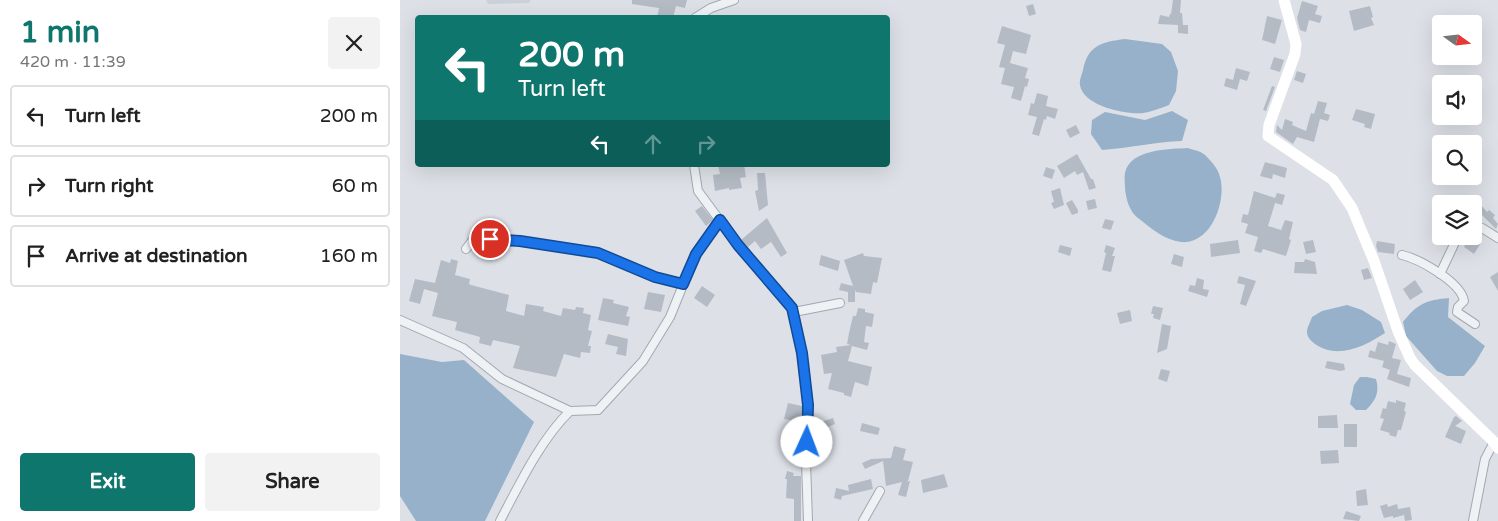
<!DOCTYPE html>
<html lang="en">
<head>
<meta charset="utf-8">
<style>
  :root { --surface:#fff; --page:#f2f2f2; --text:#222; --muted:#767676; --line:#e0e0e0; --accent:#0f766e }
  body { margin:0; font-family:"Varela Round",sans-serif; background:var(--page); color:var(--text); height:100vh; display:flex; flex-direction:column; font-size:19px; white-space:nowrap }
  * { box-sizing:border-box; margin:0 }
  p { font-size:16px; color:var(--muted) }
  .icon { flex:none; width:28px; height:28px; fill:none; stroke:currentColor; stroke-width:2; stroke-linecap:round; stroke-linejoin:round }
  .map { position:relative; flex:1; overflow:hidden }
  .sheet { display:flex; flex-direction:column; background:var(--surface); width:400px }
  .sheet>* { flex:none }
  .banner { position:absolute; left:15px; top:15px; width:475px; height:152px; border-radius:5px; box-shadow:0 5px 20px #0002; background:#0f766e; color:#fff; overflow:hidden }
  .needle { width:32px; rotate:105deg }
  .controls { position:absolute; left:1032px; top:15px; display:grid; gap:10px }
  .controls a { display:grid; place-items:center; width:50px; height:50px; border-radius:5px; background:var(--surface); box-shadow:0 5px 20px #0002; font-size:25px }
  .pin { position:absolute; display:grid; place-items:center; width:42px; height:42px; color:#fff; margin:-21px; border:2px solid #fff; border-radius:50%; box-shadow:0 1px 5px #0007 }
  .me { position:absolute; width:55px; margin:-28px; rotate:2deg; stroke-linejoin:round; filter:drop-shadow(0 0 4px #0008) }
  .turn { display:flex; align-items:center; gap:18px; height:105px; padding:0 20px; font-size:22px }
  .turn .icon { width:65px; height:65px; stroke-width:2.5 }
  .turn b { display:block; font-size:35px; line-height:42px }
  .lanes { display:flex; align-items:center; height:48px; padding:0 20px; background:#0003; justify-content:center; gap:25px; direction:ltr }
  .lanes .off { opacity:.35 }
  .round { display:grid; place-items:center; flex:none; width:52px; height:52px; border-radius:5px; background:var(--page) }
  .headline { display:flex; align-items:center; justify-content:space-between; height:85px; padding:0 20px }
  h1 { font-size:30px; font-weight:800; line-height:38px; color:var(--accent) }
  .action { display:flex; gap:10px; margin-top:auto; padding:10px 20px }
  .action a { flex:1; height:58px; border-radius:5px; background:var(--accent); color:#fff; font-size:20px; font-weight:800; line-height:58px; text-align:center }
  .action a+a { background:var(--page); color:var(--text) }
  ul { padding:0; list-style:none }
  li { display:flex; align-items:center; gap:15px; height:62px; margin:0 10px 8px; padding:0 10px; border:2px solid var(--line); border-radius:5px }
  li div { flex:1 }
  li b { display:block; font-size:19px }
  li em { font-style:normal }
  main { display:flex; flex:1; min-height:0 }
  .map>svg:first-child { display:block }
  .built { fill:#cbd0d9 }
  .water { fill:#96b1c9 }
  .building { fill:#b4bbc4 }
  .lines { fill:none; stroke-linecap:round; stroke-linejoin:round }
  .street-casing { stroke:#a2a8b1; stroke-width:10 }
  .street { stroke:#eff2f5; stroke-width:8 }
  .secondary { stroke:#fff; stroke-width:11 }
  .route-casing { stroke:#114b97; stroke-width:12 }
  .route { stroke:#1a73e8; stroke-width:9 }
</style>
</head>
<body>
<main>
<section class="sheet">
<div class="headline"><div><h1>1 min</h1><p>420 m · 11:39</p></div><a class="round"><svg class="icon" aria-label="close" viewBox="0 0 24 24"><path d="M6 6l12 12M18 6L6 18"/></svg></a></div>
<ul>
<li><svg class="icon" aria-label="left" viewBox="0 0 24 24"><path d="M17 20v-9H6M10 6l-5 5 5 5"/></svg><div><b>Turn left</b></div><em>200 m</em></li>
<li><svg class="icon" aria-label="right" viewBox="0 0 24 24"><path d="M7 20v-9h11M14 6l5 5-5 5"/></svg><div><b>Turn right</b></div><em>60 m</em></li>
<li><svg class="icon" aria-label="arrive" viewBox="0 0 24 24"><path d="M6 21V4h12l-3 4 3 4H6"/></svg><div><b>Arrive at destination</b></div><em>160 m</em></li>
</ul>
<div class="action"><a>Exit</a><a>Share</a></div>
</section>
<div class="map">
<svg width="1098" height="521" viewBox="0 0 1098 521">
  <rect width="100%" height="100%" fill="#dde1e7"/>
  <path class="built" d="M86 0H131L129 3 88 4Z"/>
  <g class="water">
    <path d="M725 39 762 44 771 52 778 71 776 91 769 105C761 108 751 112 743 113 726 115 683 106 680 85 679 81 682 74 683 70 688 45 702 42 725 39Z"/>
    <path d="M772 111 788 120 782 141C755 142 729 148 702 150L691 134 692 120 705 112 745 120Z"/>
    <path d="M788 148C793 150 801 151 805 155 811 161 818 168 820 177 827 201 811 245 781 242 764 240 751 228 738 218 729 211 726 199 725 188 725 183 724 177 725 173 730 149 769 149 788 148Z"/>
    <path d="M1049 298 1048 317 1085 346 1075 363 1064 376H1047L1037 371 1006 336 1003 322C1017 304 1026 300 1049 298Z"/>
    <path d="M947 305 962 310 981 322 985 333C965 346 938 360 915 344 911 341 907 337 907 332 907 327 911 321 912 317L922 311Z"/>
    <path d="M0 354 42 362 64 360 134 422 85 521H16L0 496Z"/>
    <path d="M960 377H967L976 379C980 393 975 401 966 410H956L950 404 954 385Z"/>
  </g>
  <g class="building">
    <path d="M232 0H287L285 8 276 6 273 18H257L259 8 232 4Z"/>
    <path d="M773 0H781L780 13H782L783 25H788V34L778 33V25L758 24 760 15 769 17 770 14H771Z"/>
    <path d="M902 1 918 6 915 14 922 16 920 23 909 20 906 32 900 30 897 18Z"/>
    <path d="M633 4 636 14 629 16 626 6Z"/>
    <path d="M970 6 973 17 971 18 974 25 954 31 949 11Z"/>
    <path d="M867 16 882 20 875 44 862 40Z"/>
    <path d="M602 26 631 35 626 54 613 51 610 63 628 68 625 78 629 79 627 87 625 86 621 101 611 98 614 87 601 84 605 68 599 67 605 45 597 43Z"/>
    <path d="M874 57 884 60 880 72 870 69Z"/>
    <path d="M836 68 850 72 847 81 840 79 837 90 824 86 826 78 833 80Z"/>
    <path d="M897 71 906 74 903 83 894 80Z"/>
    <path d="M872 86 875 87 866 111 863 110Z"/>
    <path d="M637 93 648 96 646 106 658 109 655 119 647 116 646 120 644 119 639 136 632 134 637 117 628 115 631 103 634 104Z"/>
    <path d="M918 101 927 103 924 113 930 115 928 121 920 119 914 142 897 137 893 144 876 132 877 125 882 130 885 119 893 122 892 125 906 131 911 113 914 114Z"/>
    <path d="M956 109 975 114 971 129 964 127 965 124 952 120Z"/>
    <path d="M676 125 680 133 670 138 666 130Z"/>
    <path d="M677 154 691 179H693L696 188 689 190 683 172 677 175 675 171 664 178 657 166Z"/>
    <path d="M865 162 887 168 885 178 873 174 872 179 860 176Z"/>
    <path d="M318 165H330V167L344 165 346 177 340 178 342 188 329 190V188L315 191 313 175 320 174Z"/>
    <path d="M646 167 655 170 652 179 643 176Z"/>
    <path d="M357 173H365L368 205 359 211 355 191 358 190Z"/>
    <path d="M660 188 664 205 654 209 651 203 654 202 651 191Z"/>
    <path d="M854 191 875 198 877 193 885 195 882 205 875 203 868 226 881 230 885 220 893 222 889 239 891 240 886 256 863 249 861 253 854 251 858 237 845 233 848 224 841 222 843 214 848 215Z"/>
    <path d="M695 199 697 208 688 210 686 201Z"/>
    <path d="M672 200 678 210V213L672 215 666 203Z"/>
    <path d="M1081 205 1087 212 1089 210 1095 215 1093 218 1098 224 1096 229 1076 209Z"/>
    <path d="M302 206 313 220 306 226 295 211Z"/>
    <path d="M367 218 387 253 381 257 371 242 361 249 355 241 348 247 341 240Z"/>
    <path d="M705 219 714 221 711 230 702 228Z"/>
    <path d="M1071 236 1081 243 1074 254 1064 247Z"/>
    <path d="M838 240 840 253 811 257 810 244Z"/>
    <path d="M913 240 916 252 906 254 903 242Z"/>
    <path d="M977 241 995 244 994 254 978 252 976 246Z"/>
    <path d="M660 245 672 248 670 256 658 252Z"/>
    <path d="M706 245 715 248 712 256H715L711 272 702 270 706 253 704 252Z"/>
    <path d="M463 253 464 256 482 258 477 283 473 282 471 294 456 292 455 290V302H448V292L439 290 441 283 453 286 444 260Z"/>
    <path d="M774 254 784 257 782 267 771 264Z"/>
    <path d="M421 255 440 261 438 271 419 265Z"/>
    <path d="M51 259 58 261 55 275 70 279 69 284 71 285 109 295 106 311 124 316 126 304 144 307 143 311 161 316 163 308 175 310 176 307 184 308 183 313 191 315 188 330 192 331 188 346H191L190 353 181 352 180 358 164 354 156 377 113 368 120 346 93 340 91 346 79 343 80 337 55 330 57 322 32 316 38 293 24 289 20 304 9 301 15 279 35 283 41 260 50 263Z"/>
    <path d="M905 259 915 262 917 274 894 273 895 262H904Z"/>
    <path d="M968 268 972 278 964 280 961 270Z"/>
    <path d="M1098 272V291L1090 277Z"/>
    <path d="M839 276 856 281 846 306 840 304 845 285 837 283Z"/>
    <path d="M797 278 804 280 803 289 809 290 807 297 788 291 790 285 795 286Z"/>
    <path d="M1015 280 1023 292 1010 300 1003 289Z"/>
    <path d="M302 286 315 295 307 307 294 298Z"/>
    <path d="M248 292 265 295 261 312 244 309Z"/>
    <path d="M203 298 214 300 213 303 229 307 226 316 230 317 228 326 198 320Z"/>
    <path d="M753 306 763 308 760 320 753 318 754 314H751Z"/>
    <path d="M458 308 465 309V312L474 314 472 327 466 326 464 342 469 343 467 350 452 346 448 361 472 367 468 386 455 382 451 397 444 395V393L428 389 432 373 424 374 421 355 437 352 436 347 451 345 447 344 449 333 453 316H456Z"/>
    <path d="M730 310 732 321 720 324 717 313Z"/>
    <path d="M762 324 771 326 767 349 757 353Z"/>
    <path d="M208 334 228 339 226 356 216 354 218 347 205 344Z"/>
    <path d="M989 341 996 344 992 358 1001 360 997 374 1011 378 1009 387 987 379 990 370 982 367 984 361 968 357 970 350 975 352 978 342 988 345Z"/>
    <path d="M927 361 944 364 945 370 940 371 925 368Z"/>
    <path d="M761 369 770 371 767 382 758 379Z"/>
    <path d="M996 400 1006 403 1004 411 1006 412 1001 430H998L996 437 989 435 990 433 980 430 984 419 980 418 983 408 986 409 988 401 996 403Z"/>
    <path d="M388 403 402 406 400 431 390 429 391 420 384 419Z"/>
    <path d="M937 415 938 428H918V416Z"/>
    <path d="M1056 416 1062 421 1055 426 1066 431 1061 444 1045 437 1054 417Z"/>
    <path d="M433 418 435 424 418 431 415 424Z"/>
    <path d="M462 423 480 428 478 435 460 431Z"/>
    <rect x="944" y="424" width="13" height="23"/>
    <path d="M494 446 506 449 503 460 513 462 508 481 505 482 510 481 506 497 498 495 502 482 486 486 483 461 465 469 462 463 471 459 491 458Z"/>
    <path d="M938 450 939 463 921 464 920 451Z"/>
    <path d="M387 471 394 473 393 476H401V521H394V499L386 498 387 479H385Z"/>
    <path d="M544 474 548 487 523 493 521 480Z"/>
    <path d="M471 479 473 489 442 496 441 500 434 498 436 488 449 491 448 485Z"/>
    <path d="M966 489 968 505 957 506 956 491Z"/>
    <path d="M987 504 988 507 997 504 998 509 1010 507 1012 520 1005 521 1004 515 993 518V516L984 518 980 506Z"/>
    <path d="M946 511 961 516 959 521 943 519Z"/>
  </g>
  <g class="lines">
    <g class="street-casing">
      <g id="street">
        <path d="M295 18 311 8 334 0"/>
        <path d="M294 165 298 191 338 245 393 308 402 353 408 405 406 461 408 521"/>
        <path d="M1074 226 1082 228 1098 238"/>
        <path d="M66 249 72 241 90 239 120 241 198 253 255 277 283 284"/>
        <path d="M1002 255C1019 259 1061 282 1064 301L1058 307 1057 312 1075 324"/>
        <path d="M1040 274 1058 236"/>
        <path d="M394 312 440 303"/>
        <path d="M0 320 63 348 102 379 170 411"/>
        <path d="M100 521C119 485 141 439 170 411L198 410 243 361 270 317 296 253 320 220"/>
        <path d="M463 521 480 491"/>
        <path d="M1073 521 1085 459 1094 442"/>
      </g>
    </g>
    <use href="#street" class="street"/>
    <path class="secondary" d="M884 0 896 44 895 54 869 125 868 136 933 180 952 208 974 261 998 331 1010 358 1015 365 1094 442 1098 448"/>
  </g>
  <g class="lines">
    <g class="route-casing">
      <path id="route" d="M90 239 120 241 198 253 255 277 283 284 296 254 320 220 338 245 392 308 402 353 408 405 407 442"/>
    </g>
    <use href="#route" class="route"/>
  </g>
</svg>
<div class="controls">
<a><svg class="needle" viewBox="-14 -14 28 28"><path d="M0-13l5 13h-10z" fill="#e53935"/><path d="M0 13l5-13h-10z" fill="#767676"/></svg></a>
<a><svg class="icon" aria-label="sound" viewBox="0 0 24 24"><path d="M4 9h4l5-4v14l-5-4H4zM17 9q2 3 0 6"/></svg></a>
<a><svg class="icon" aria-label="search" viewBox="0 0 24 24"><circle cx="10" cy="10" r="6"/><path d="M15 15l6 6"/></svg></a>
<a><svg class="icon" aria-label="layers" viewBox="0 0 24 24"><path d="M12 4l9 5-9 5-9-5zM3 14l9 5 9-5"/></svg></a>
</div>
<div class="pin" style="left:90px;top:239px;background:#d93025"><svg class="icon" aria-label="arrive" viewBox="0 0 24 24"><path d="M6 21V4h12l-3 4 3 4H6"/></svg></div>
<svg class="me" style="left:407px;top:442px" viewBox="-20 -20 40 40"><circle r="19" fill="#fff"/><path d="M0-13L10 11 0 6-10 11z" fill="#1a73e8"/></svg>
<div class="banner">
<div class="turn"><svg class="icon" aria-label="left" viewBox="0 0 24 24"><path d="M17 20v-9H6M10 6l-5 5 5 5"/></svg><div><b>200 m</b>Turn left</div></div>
<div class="lanes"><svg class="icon" aria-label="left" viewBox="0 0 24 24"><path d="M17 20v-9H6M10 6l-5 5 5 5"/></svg><svg class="icon off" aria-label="ahead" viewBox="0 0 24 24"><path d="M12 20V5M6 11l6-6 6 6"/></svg><svg class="icon off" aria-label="right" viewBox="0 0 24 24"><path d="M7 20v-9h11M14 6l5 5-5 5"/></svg></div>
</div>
</div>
</main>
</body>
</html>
